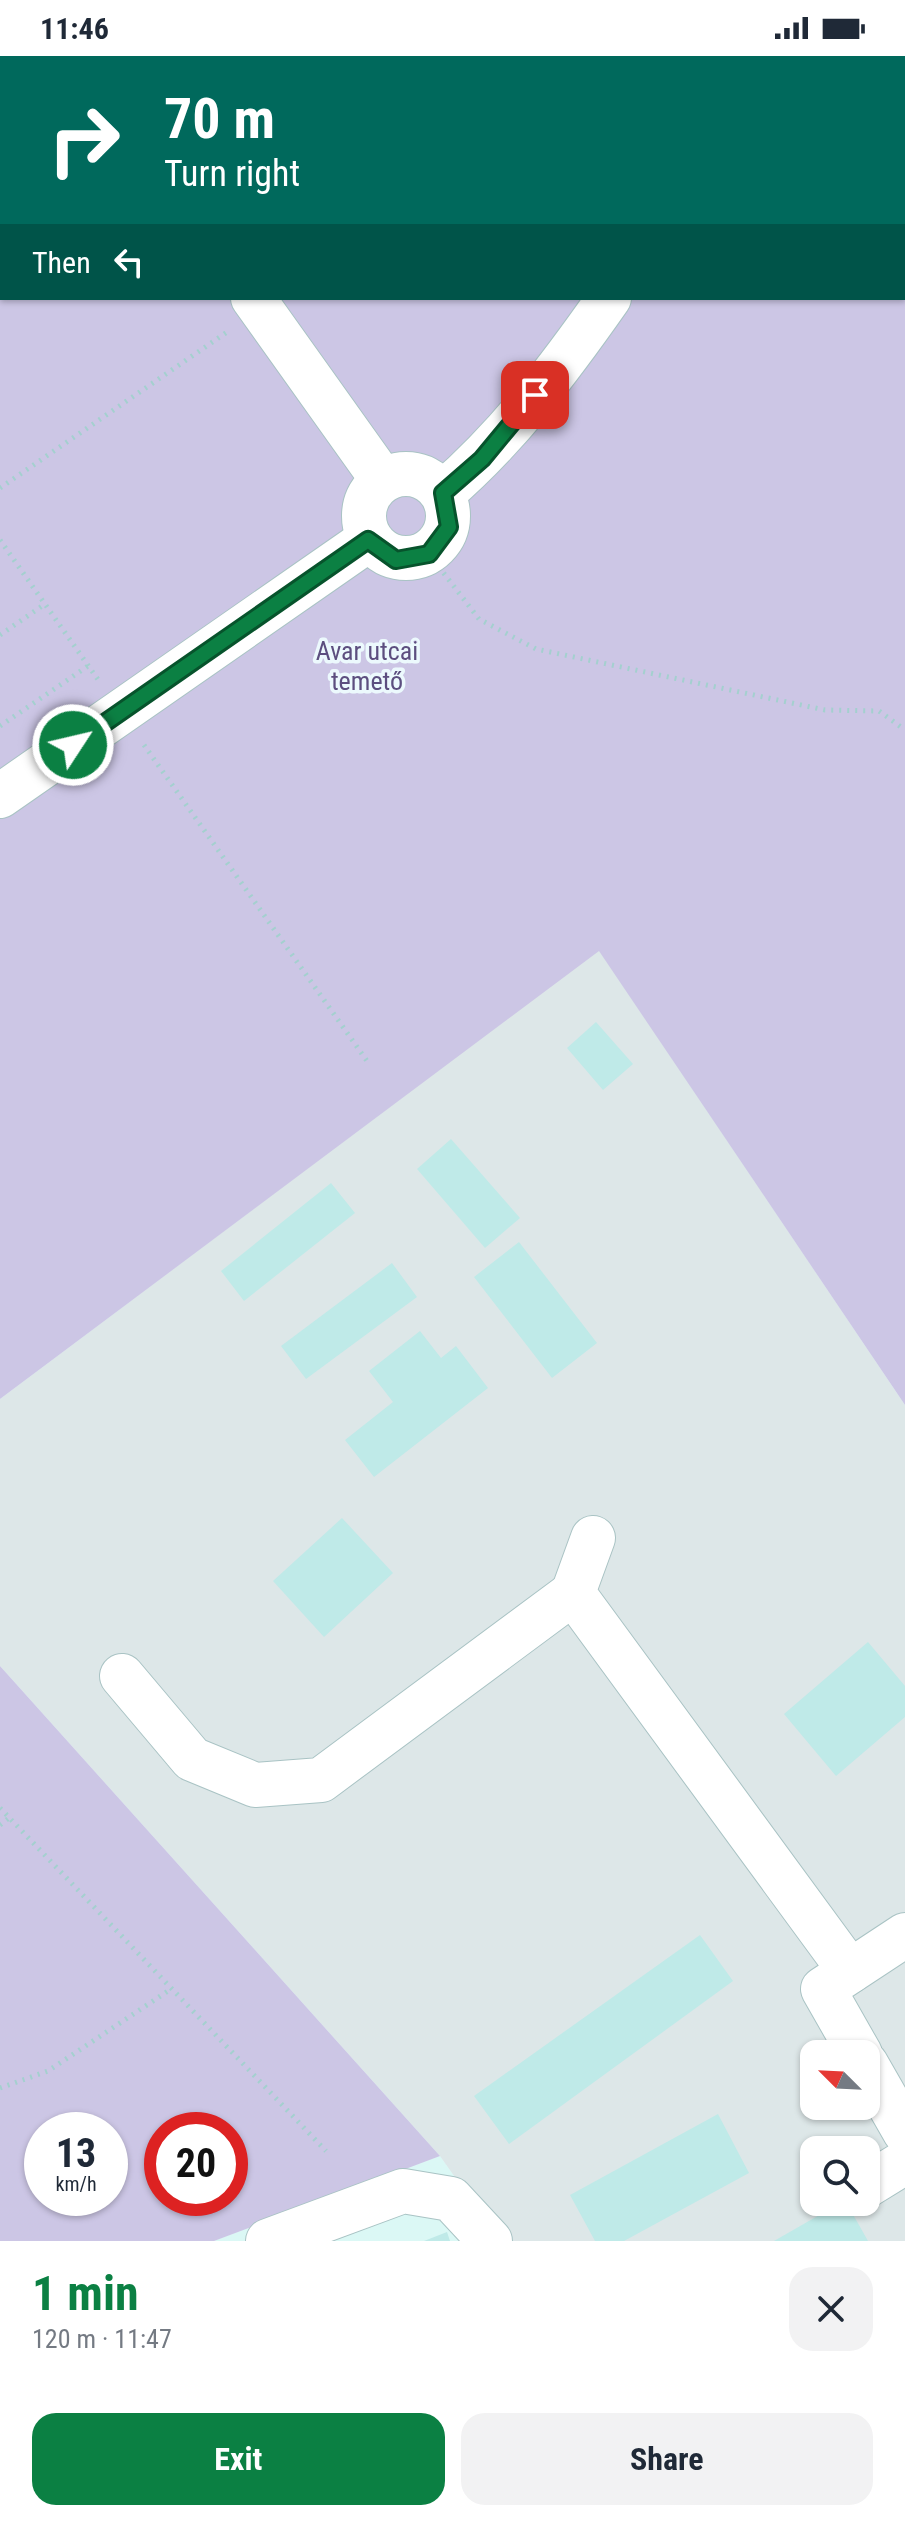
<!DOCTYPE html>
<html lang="en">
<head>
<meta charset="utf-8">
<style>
  :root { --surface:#fff; --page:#f2f2f3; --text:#1f2937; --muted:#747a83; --accent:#0b8043 }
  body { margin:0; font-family:"Roboto Condensed",sans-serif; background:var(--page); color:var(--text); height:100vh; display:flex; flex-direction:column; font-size:30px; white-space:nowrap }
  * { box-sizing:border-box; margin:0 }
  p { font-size:26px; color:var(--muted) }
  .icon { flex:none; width:44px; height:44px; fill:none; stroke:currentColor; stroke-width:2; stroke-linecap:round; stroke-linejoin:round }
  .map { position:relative; height:2185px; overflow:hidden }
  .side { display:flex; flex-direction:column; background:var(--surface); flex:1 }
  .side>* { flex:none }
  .guide { position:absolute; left:0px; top:0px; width:906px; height:244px; box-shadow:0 2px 6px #0004; background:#00695c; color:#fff; overflow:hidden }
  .needle { width:52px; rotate:294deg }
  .fabs { position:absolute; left:800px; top:1984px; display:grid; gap:16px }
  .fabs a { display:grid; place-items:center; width:80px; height:80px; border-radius:16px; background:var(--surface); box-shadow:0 2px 6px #0004; font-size:40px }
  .speed { position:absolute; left:24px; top:2056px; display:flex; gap:16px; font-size:40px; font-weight:700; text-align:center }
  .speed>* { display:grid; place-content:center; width:104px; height:104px; border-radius:50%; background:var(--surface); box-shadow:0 2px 6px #0004; line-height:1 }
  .speed small { font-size:20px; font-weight:400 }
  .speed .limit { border:12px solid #d22; background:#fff; color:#111 }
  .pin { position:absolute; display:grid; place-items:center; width:68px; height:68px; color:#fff; margin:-34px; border-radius:16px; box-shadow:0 4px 12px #0006 }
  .me { position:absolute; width:88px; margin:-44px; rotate:55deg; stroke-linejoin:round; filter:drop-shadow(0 0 6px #0008) }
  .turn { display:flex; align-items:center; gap:28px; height:168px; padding:0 32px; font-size:36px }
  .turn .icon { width:104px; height:104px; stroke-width:2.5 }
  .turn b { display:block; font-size:56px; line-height:68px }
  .then { display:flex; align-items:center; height:76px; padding:0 32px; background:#0003; gap:16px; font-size:30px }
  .round { display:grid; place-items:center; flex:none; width:84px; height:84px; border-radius:24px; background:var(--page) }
  .summary { display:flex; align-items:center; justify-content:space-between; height:136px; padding:0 32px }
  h1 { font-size:48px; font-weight:700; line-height:60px; color:var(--accent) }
  .button { display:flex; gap:16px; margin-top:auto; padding:16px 32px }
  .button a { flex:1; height:92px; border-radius:24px; background:var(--accent); color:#fff; font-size:32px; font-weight:700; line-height:92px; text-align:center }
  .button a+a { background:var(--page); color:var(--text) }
  .status { display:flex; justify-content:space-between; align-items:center; height:56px; padding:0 40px; background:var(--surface); direction:ltr }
  .status svg { height:22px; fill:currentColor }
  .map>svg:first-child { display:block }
  .commercial { fill:#dbf8f5 }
  .industrial { fill:#dde7e8; fill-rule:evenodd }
  .green { fill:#ccc6e5; fill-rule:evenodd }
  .building { fill:#bfeae8 }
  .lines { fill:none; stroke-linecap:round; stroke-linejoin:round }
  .minor-casing { stroke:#a9c3c4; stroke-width:46 }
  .path { stroke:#a4d0cf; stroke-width:5; stroke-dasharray:2 6; stroke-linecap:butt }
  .minor { stroke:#fff; stroke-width:44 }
  .route-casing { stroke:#07532c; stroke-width:20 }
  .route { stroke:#0b8043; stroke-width:14 }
  .labels { text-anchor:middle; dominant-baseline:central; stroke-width:7; stroke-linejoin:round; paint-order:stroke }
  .park-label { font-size:26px; fill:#5c4e7f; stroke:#ecf9fd }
</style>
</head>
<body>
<div class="status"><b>11:46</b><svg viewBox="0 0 49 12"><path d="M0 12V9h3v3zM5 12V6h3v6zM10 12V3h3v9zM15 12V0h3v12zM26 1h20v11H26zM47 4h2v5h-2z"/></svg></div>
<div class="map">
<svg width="905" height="2185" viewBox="0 0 905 2185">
  <rect width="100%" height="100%" fill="#e6f5f9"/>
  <path class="commercial" d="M440 2100 500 2185H214Z"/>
  <path class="industrial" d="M599 894 905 1349V2185H500L440 2100 0 1610V1343ZM814 1998H866V2050H814ZM814 2094H866V2146H814Z"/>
  <g class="green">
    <path d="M0 0H905V1349L599 895 0 1343ZM2 2H904V242H2Z"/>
    <path d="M0 1610 440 2100 214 2185H0ZM42 2074H110V2142H42ZM162 2074H230V2142H162Z"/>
  </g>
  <g class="building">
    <path d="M596 966 633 1008 603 1034 567 992Z"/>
    <path d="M451 1083 520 1162 485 1192 417 1113Z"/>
    <path d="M331 1127 355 1157 244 1245 221 1215Z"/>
    <path d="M519 1186 597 1287 552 1322 474 1221Z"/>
    <path d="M392 1207 417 1241 306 1323 281 1290Z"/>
    <path d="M420 1275 441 1302 456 1290 488 1332 374 1421 345 1384 393 1346 369 1315Z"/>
    <path d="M342 1462 393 1517 324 1581 273 1525Z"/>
    <path d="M868 1586 905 1630V1661L836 1720 784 1658Z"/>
    <path d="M700 1879 733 1925 509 2088 474 2040Z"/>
    <path d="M718 2058 749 2117 624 2185H595L570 2139Z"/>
    <path d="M842 2146H846L868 2185H774Z"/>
    <path d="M447 2176 450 2185H424Z"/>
  </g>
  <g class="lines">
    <g class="minor-casing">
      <g id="minor">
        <path d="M492 0 493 2"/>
        <path d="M127 2 130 0"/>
        <path d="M0 90 2 88"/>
        <path d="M253 242 382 423"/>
        <circle cx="406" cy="460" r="42"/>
        <path d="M443 437C508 381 560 312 609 242"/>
        <path d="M0 740 368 484"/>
        <path d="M593 1482 573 1537 850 1915"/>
        <path d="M122 1620 192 1703 255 1729 321 1724 573 1537"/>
        <path d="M860 1998 823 1933 905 1879"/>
        <path d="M866 2008 905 2076"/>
        <path d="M866 2130 905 2106"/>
        <path d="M268 2185 403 2135 451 2143 490 2185"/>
      </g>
    </g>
    <g class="path">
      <path d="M0 432 230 274"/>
      <path d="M0 484 99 625"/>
      <path d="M429 498 479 563 536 593 825 654 879 655 905 674"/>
      <path d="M0 579 45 548"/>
      <path d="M0 670 88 610"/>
      <path d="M144 689 367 1005"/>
      <path d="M0 1752 326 2095"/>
      <path d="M0 1769 9 1762"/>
      <path d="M0 2032 48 2015 171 1933"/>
    </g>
    <use href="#minor" class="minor"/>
  </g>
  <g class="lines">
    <g class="route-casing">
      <path id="route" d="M73 689 368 484 396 504 429 498 449 471 443 437 482 403 535 339"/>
    </g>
    <use href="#route" class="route"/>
  </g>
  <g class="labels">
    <g class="park-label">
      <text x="367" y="595">Avar utcai<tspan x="367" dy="30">temető</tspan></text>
    </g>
  </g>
</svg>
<div class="fabs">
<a><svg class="needle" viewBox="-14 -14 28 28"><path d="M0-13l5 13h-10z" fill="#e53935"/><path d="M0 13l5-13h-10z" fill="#747a83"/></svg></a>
<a><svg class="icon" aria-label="search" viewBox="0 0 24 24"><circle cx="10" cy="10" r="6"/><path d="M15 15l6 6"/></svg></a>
</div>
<div class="speed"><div>13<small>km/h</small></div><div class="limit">20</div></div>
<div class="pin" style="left:535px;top:339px;background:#d93025"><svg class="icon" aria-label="arrive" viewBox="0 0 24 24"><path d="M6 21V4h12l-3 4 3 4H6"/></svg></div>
<svg class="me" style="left:73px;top:689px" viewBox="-20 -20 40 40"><circle r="17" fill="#0b8043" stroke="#fff" stroke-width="3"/><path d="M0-11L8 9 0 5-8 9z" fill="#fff"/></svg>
<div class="guide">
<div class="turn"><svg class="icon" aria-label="right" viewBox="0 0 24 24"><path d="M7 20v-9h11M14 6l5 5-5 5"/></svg><div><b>70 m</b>Turn right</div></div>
<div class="then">Then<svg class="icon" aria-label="left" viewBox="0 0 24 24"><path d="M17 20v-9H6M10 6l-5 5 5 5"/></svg></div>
</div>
</div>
<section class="side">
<div class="summary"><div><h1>1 min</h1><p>120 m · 11:47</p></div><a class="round"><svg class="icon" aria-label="close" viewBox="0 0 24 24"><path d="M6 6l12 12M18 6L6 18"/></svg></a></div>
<div class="button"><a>Exit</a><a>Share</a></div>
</section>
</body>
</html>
